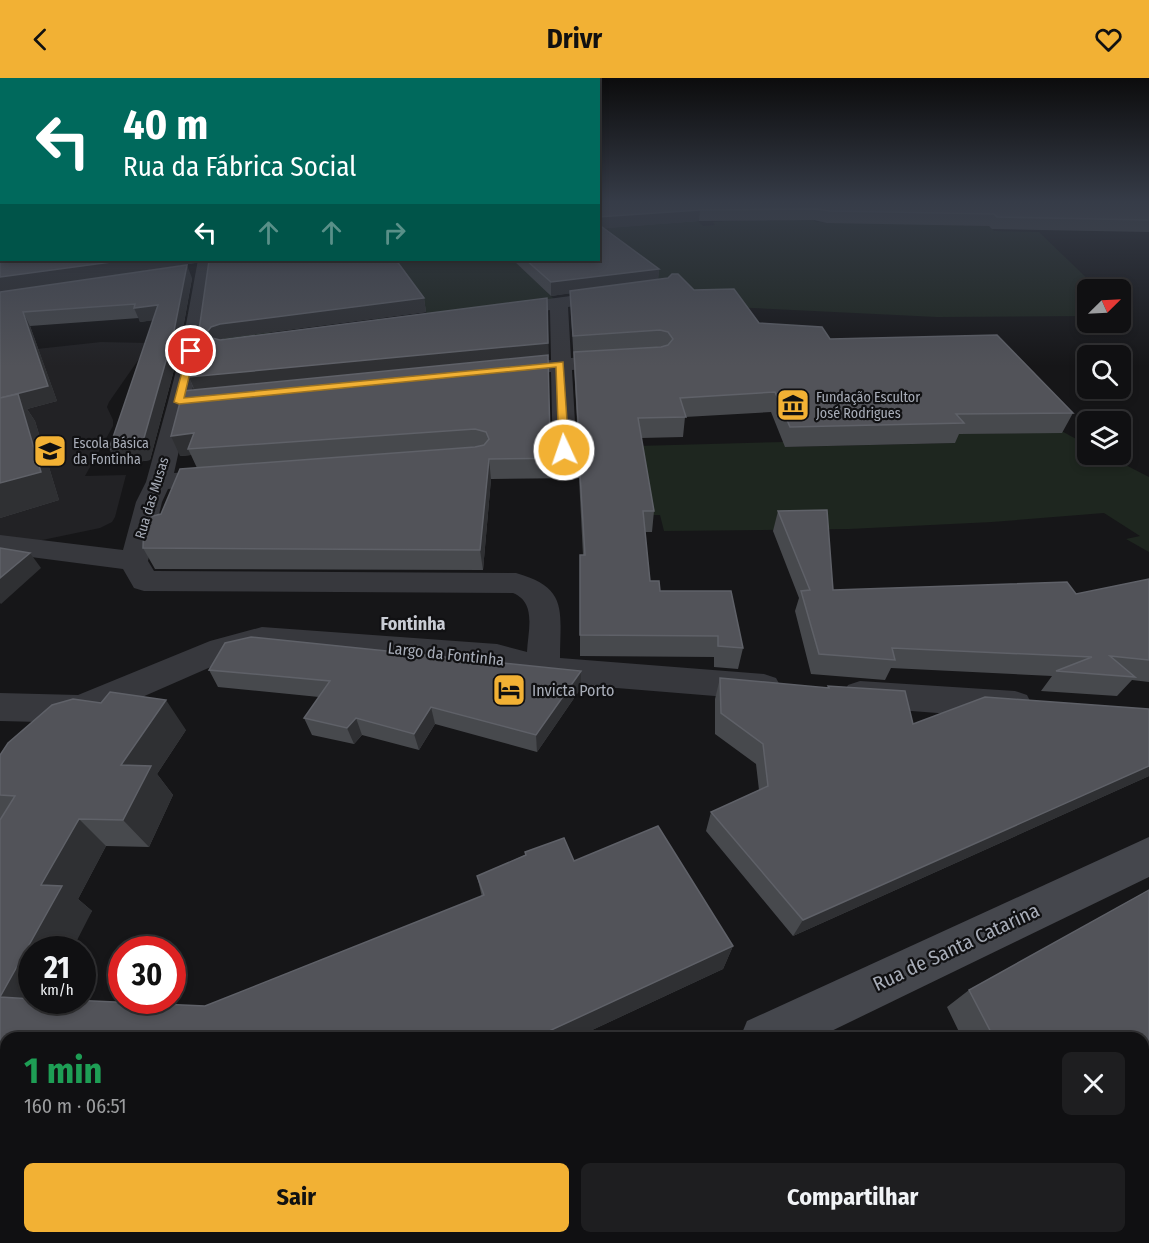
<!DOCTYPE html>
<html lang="pt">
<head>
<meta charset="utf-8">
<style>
  :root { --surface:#101012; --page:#1e1e20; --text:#f1f3f6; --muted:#9c9d9f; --line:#303032; --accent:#f2b134 }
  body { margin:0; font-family:"Fira Sans Condensed",sans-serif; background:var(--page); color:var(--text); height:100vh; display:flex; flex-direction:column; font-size:22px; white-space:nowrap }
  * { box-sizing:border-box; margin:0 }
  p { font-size:20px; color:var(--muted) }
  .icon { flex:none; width:33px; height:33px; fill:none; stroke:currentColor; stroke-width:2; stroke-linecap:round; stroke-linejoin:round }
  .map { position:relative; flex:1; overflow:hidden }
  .panel { position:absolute; left:0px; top:954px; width:1149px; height:212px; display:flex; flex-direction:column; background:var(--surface); border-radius:18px 18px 0 0; box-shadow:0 3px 9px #0003,0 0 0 2px var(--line) }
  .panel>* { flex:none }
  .top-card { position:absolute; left:0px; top:0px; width:600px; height:183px; box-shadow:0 3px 9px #0003,0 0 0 2px var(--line); background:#00695c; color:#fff; overflow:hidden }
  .needle { width:39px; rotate:66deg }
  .tools { position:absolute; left:1077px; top:201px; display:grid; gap:12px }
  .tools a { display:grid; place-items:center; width:54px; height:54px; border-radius:9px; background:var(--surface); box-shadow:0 3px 9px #0003,0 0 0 2px var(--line); font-size:30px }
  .speed { position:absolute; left:18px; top:858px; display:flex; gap:12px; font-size:30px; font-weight:700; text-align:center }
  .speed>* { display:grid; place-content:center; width:78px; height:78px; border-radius:50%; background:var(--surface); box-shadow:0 3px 9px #0003,0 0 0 2px var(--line); line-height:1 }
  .speed small { font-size:15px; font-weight:400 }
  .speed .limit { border:9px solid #d22; background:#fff; color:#111 }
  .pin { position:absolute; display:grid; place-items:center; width:51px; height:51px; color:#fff; margin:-26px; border:3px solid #fff; border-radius:50%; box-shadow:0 2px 6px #0007 }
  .me { position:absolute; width:66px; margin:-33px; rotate:357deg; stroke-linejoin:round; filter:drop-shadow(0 0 4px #0008) }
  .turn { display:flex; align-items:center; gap:21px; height:126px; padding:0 24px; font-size:27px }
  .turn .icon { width:78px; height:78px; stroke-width:2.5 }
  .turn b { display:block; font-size:42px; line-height:51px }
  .lanes { display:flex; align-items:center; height:57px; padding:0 24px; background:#0003; justify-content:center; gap:30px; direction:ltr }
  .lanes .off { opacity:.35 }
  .round { display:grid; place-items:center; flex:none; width:63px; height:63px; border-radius:9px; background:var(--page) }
  .head { display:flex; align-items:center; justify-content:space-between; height:102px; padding:0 24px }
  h1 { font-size:36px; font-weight:700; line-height:45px; color:#1e9e55 }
  .primary-button { display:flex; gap:12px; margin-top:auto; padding:12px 24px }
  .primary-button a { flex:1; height:69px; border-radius:9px; background:var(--accent); color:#111; font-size:24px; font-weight:700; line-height:69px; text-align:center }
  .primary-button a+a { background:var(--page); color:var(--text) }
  header { display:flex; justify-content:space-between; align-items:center; height:78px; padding:0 24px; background:var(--accent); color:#111; font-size:27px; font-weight:700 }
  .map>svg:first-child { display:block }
  .built { fill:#222225 }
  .green { fill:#1e261f }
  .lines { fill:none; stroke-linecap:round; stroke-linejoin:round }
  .street { fill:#37383d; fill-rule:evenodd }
  .secondary { fill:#45474d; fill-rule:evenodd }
  .wall { fill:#47494d }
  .shaded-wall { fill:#2f3033 }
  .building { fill:#525359; stroke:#5f6168; stroke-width:1.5 }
  .route { fill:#f2b134; stroke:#9d7322; stroke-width:1.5 }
  .labels { text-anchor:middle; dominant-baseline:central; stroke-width:4.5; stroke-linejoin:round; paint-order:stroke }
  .far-poi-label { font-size:14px; fill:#a8adb8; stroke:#111113; text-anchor:start }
  .far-street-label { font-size:14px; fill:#a8adb8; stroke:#111113 }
  .street-label { font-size:16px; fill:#a8adb8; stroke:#111113 }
  .poi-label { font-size:16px; fill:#a8adb8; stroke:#111113; text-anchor:start }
  .neighbourhood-label { font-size:18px; font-weight:bold; fill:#c9ccd4; stroke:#111113 }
  .near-street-label { font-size:20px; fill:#a8adb8; stroke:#111113 }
</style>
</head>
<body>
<header><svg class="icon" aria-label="back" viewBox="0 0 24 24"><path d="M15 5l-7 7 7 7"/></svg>Drivr<svg class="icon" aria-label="heart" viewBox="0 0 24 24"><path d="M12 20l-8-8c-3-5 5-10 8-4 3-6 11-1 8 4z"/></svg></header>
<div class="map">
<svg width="1149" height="1165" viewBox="0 0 1149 1165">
  <rect width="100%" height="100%" fill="#161618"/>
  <path class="built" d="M101 264 150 265 109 324 107 329 113 342V348L85 398 126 397 115 439 112 444 100 450 28 465 0 461V275Z"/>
  <g class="green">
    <path d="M765 141 768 143 812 141 816 144 989 147 994 153 1039 154 1098 211 1088 212 1087 238 937 239 731 229 677 213 547 214 556 223 429 238 421 227 377 235 382 243 378 244 369 222 270 252 271 258 202 268 386 182H598L599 150 697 142 703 148 715 147 713 144Z"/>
    <path d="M1058 351 1087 367 1088 376 1106 377 1149 399V474L1126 461 1140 458 1104 435 992 444 849 451 664 453 660 437H648L637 368 784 364 786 369 954 365 948 356 1041 355Z"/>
  </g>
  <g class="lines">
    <g class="street">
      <path d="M198 182H214L201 273 174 395 220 392 229 395 233 400 229 405 168 411 162 424 148 483 154 493 516 495C569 510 560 533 560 580L764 596 776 600 781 609 776 618 764 622 543 604 497 590 262 573 229 581 92 641 35 692 14 730 0 735V684L9 670 40 644 0 643V615L78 617 210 563 262 549 497 566 527 574C528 552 537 525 513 515L144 513 134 510 123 491 0 475V457L123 472 136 424 146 404 168 324 181 273Z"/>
      <path d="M616 212 622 213 625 217 622 221 568 229 571 280 619 276 626 278 629 282 626 286 619 288 572 292 577 380 574 385 565 387 556 385 553 380 551 294 503 298 496 296 493 292 496 288 503 286 551 282 550 232 503 239 496 237 494 233 496 229 503 227Z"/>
      <path d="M860 603 1015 613 1027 617 1032 627 1027 637 1015 641 860 629 848 625 843 616 848 607Z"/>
    </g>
    <g class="secondary">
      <path d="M1149 759V799L817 960H740L747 943Z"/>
      <path d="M304 1160H370L367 1165H301Z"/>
    </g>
  </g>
  <g class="wall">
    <path d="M598 125H1149V154L992 151 989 148 827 145 814 142 699 143 604 150 659 191 658 201 694 212 759 245 830 261 1073 335 1062 355 959 356 955 365 785 369 771 334 685 339 683 359 641 360 654 433 652 454H645L650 503 660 513 743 570 738 591 714 589V579L580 578V477H583L579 400 491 401 483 492 155 491 143 470 161 436 197 390 191 377 180 378 194 312 189 299 220 182H415L398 184 424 220 426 234 225 260 219 262 550 360 555 367 565 369 574 367 578 362 570 215 551 218 513 182H598Z"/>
    <path d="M2 182H197L195 185 26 210 192 200 179 273 150 382 118 387 153 242 140 244 139 240 30 248 57 323 27 331 35 343 59 422 0 440Z"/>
    <path d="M778 433 833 512 1076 516 1149 501V604L1132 602 1117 618 1041 613 1052 598 891 590 885 602 811 596 795 533 799 520 773 453Z"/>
    <path d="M209 592 581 593V610L537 674 435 646 419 672 362 657 354 666 312 657 304 640 319 619 218 609Z"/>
    <path d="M720 600 828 610V608L913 646 1149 631V698L793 858 706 753 711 734 759 712 756 686 715 656V621Z"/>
    <path d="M186 652 157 696 173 717 149 769 106 768 78 821 92 833 32 922 205 928 482 819 477 798 525 777V774L574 783 733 868 723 891 575 960H6V1160H148L137 1165H0V677Z"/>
    <path d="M1149 812V1165H1062L1059 1160H1143V960H962L947 929 969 912Z"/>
  </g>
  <g class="shaded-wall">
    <path d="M700 132 699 143 598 151V139Z"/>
    <path d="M126 182H197L195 185 0 214V199Z"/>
    <path d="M392 182H415L392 185Z"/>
    <path d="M187 187 192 200 179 273 150 382 118 387 109 371Z"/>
    <path d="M659 191 658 204 551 218V204Z"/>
    <path d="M424 220 426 234 225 260 216 263 213 268 207 254 211 249 220 246Z"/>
    <path d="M547 220 549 279 195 313 189 299Z"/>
    <path d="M158 227 164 241 140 244 134 230Z"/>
    <path d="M23 234 30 248 57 323 27 331 35 343 59 422 0 440V405Z"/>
    <path d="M194 355 188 371 191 377 180 378 171 358Z"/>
    <path d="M489 381 491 401 483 492 480 472Z"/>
    <path d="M30 475 41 490 1 526 0 525V500Z"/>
    <path d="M581 593V610L537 674 536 657Z"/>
    <path d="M166 622 186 652 157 696 173 717 149 769 123 742 121 687Z"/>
    <path d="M431 629 435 646 419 672 414 656Z"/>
    <path d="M356 640 362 657 354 666 347 650Z"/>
    <path d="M1149 688V698L793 858 803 842Z"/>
    <path d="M79 741 106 768 78 821 92 833 72 872H32V922L0 919 41 807Z"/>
    <path d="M733 868 723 891 575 960H534Z"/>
    <path d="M100 1160H148L137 1165H88Z"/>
  </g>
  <g class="building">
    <path d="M0 125H2V182H126L0 199Z"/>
    <path d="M598 125H1149V142L997 139 994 136 830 133 817 131 700 132 598 139Z"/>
    <path d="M598 146 659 191 551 204 526 182H598Z"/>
    <path d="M220 182H396L424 220 220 246 211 249 207 254 212 260 220 262 547 220 548 265 189 299 198 259 209 183Z"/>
    <path d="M187 187 173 258 142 367 109 371 158 227 134 230 135 226 23 234 48 308 0 320V214Z"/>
    <path d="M672 196H678L694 212 734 211 759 245 822 249 830 261 997 257 1073 335 956 336 964 345 790 349 775 314 680 320 686 339 638 340 654 433H643L650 503H659L660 513H731L743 570 718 568V558L580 557V477H585L579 380 489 381 480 472 143 470 144 440 161 436 180 391 475 369 484 367 489 361 486 354 475 351 188 371 194 355 171 358 183 313 548 277 550 360 555 367 565 369 574 367 579 360 574 274 661 269 668 267 673 261 668 254 660 252 573 258 570 213 668 200Z"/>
    <path d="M18 316 41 394 0 405V320Z"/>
    <path d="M827 432 833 512 1067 504 1076 516 1149 501V582L1110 578 1135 599 1056 593 1092 579 892 570 895 582 819 576 801 513 810 512 778 433Z"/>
    <path d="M0 470 30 475 0 500Z"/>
    <path d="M251 559 581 593 536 657 431 629 414 656 356 640 347 650 304 640 330 603 209 592 225 565Z"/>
    <path d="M720 600 829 610 828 608 905 613 913 646 985 619 1149 631V688L803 842 711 734 768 708 763 666 721 635Z"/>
    <path d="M110 614 166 622 121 687 151 688 123 742 79 741 41 807 62 808 0 919 32 921V922H71L205 928 484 817 477 798 526 777 525 774 564 760 574 783 658 748 733 868 534 960H6V1160H100L88 1165H0V742L15 718 0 717V677L8 665 52 627 73 621 101 625Z"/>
    <path d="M1149 812V1165H1100L1097 1160H1143V960H994L969 912Z"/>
    <path d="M471 1160H584L585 1165H460Z"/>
  </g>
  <linearGradient id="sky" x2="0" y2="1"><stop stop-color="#0c0c0d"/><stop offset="0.43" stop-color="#363c48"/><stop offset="1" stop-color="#363c48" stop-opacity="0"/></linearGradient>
  <rect width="1149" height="288" fill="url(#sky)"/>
  <path class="route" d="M188 271 195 273 184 320 563 284 569 372 564 375 559 372 556 289 179 326 174 324Z"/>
  <defs>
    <g id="museum-square" transform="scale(1.725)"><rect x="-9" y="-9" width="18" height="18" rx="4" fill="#f2b134" stroke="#111113"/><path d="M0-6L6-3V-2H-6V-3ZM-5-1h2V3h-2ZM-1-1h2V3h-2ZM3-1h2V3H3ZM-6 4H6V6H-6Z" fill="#111"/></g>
    <g id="school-square" transform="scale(1.725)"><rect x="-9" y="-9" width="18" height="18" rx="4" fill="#f2b134" stroke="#111113"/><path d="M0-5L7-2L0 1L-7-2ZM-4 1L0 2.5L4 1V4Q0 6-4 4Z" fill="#111"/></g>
    <g id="hotel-square" transform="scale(1.725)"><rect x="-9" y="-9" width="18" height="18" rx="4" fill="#f2b134" stroke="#111113"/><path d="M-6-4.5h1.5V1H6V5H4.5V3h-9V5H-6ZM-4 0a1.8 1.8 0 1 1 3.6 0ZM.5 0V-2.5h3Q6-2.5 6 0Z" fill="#111"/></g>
  </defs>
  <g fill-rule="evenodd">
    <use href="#museum-square" x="793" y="327"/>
    <use href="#school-square" x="50" y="373"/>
    <use href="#hotel-square" x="509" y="612"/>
  </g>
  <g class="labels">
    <g class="far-poi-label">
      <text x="816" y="319">Fundação Escultor<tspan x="816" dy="16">José Rodrigues</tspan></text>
      <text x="73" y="365">Escola Básica<tspan x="73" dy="16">da Fontinha</tspan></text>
    </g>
    <g class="far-street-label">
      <text transform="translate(152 420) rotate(-73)">Rua das Musas</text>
    </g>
    <g class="street-label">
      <text transform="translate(446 576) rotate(6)">Largo da Fontinha</text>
    </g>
    <g class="poi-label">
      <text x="532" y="612">Invicta Porto</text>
    </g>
    <g class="neighbourhood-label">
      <text x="413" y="546">Fontinha</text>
    </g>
    <g class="near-street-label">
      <text transform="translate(956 869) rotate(-25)">Rua de Santa Catarina</text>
    </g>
  </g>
</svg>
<div class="tools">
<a><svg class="needle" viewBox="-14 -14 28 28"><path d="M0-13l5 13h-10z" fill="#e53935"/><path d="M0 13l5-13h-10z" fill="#9c9d9f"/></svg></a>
<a><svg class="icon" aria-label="search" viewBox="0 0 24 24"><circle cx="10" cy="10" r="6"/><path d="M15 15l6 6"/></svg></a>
<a><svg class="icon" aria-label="layers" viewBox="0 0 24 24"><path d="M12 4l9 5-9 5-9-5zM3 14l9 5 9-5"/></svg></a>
</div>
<div class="speed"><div>21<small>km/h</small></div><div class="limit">30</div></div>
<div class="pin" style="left:191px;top:273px;background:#d93025"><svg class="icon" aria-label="arrive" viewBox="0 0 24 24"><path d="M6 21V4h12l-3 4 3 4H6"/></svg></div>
<svg class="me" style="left:564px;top:372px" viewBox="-20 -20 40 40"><circle r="17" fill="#f2b134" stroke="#fff" stroke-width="3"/><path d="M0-11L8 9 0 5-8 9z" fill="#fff"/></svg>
<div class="top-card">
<div class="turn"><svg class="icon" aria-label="left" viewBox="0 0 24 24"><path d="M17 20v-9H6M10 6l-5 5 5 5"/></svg><div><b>40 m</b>Rua da Fábrica Social</div></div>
<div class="lanes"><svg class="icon" aria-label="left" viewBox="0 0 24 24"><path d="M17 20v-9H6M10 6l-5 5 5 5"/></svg><svg class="icon off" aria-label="ahead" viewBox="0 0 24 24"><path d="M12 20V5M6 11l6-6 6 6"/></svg><svg class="icon off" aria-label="ahead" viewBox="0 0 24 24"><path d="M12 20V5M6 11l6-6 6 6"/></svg><svg class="icon off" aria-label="right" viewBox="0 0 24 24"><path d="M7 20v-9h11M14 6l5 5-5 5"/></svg></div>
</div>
<section class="panel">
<div class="head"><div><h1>1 min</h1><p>160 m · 06:51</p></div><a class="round"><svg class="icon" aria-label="close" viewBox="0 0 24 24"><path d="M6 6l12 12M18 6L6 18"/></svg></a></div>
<div class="primary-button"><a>Sair</a><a>Compartilhar</a></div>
</section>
</div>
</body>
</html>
